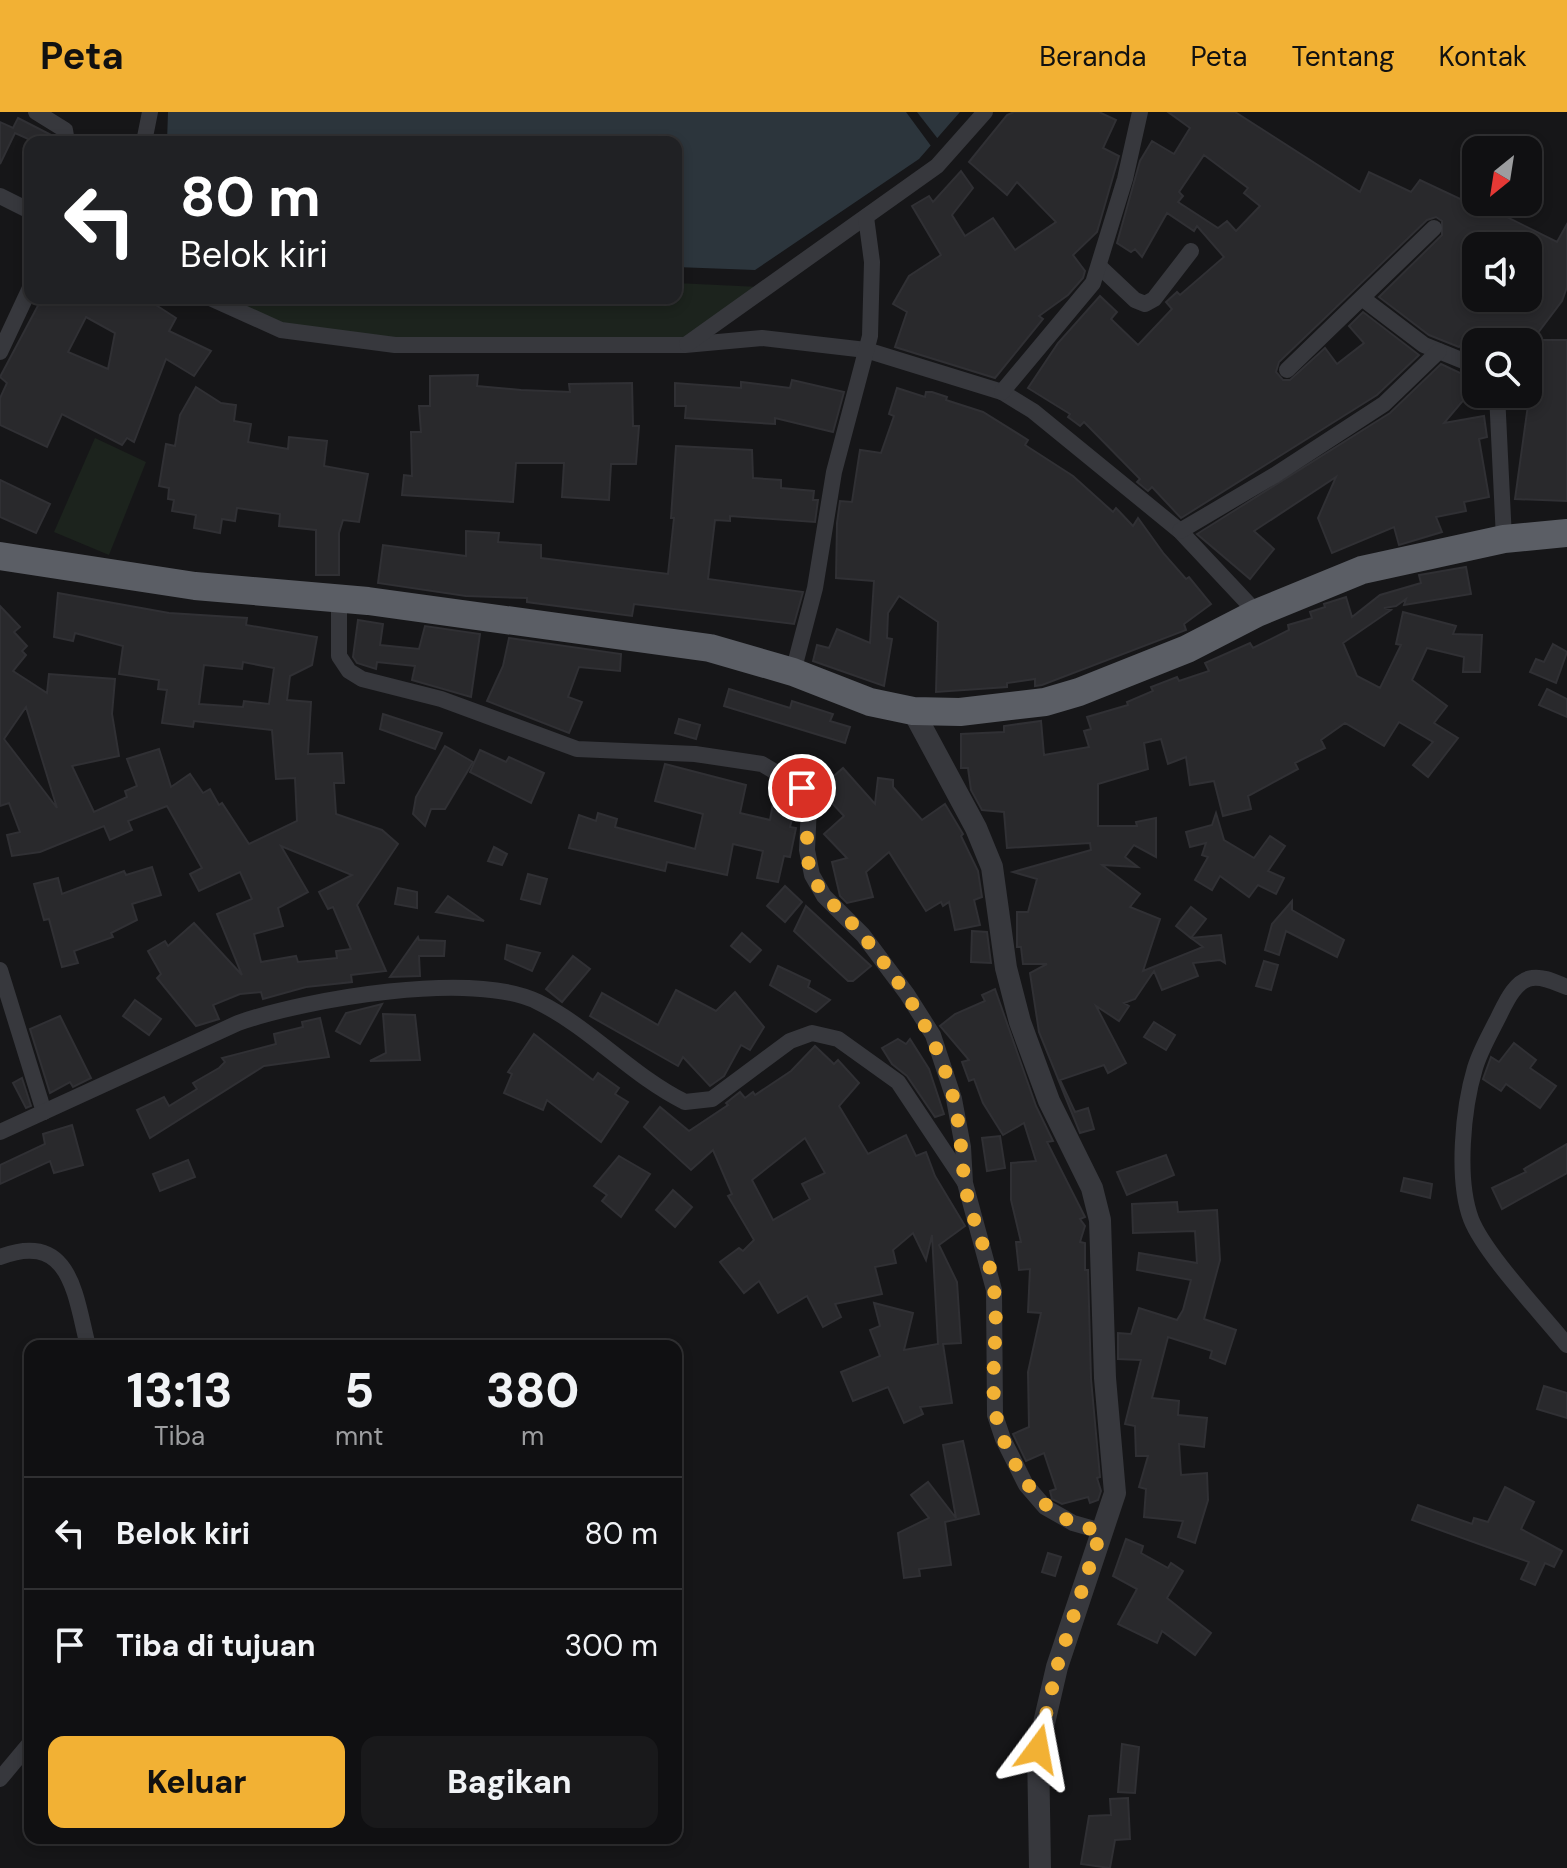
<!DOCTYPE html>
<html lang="id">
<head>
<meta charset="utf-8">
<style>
  :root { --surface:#101012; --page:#19191b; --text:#f1f3f6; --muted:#9c9d9f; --line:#303032; --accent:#f2b134 }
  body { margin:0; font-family:"DM Sans",sans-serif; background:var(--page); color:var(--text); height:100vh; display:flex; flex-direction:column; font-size:30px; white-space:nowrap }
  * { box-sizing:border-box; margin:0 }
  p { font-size:26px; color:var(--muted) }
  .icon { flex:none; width:44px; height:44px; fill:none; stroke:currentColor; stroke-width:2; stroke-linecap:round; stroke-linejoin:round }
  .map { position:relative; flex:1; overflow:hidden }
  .side { position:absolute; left:24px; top:1228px; width:658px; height:504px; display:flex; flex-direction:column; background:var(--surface); border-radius:16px; box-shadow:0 4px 12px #0003,0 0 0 2px var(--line) }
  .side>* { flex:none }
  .top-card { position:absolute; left:24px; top:24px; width:658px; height:168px; border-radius:16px; box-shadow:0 4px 12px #0003,0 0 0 2px var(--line); background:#202124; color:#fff; overflow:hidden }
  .needle { width:52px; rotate:210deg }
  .controls { position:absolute; left:1462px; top:24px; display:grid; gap:16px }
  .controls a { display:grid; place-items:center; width:80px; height:80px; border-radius:16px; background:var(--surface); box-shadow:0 4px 12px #0003,0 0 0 2px var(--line); font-size:40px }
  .pin { position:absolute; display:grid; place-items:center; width:68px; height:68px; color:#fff; margin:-34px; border:4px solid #fff; border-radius:50%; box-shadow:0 2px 8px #0007 }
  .me { position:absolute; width:88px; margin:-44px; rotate:13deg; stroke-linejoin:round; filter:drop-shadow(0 0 6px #0008) }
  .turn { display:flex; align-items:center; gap:28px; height:168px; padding:0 24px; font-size:36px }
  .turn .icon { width:104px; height:104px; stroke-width:2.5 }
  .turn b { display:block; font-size:56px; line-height:68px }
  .eta { display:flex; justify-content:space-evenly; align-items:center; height:136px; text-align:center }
  .eta b { font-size:48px; font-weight:800; line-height:56px }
  .action { display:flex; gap:16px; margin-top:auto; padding:16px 24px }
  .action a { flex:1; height:92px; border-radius:16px; background:var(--accent); color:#111; font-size:32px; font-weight:800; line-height:92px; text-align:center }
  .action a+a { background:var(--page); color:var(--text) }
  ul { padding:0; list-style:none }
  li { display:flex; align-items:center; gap:24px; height:112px; padding:0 24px; border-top:2px solid var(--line) }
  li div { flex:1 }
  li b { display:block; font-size:30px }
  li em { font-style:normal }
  header { display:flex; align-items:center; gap:48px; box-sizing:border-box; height:112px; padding:0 40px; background:var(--accent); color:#111 }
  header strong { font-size:38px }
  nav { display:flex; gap:44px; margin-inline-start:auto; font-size:28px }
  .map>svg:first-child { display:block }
  .green { fill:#1c231d }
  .water { fill:#2c353c }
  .pier { fill:#161618 }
  .building { fill:#29292c; stroke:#303034; stroke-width:2; fill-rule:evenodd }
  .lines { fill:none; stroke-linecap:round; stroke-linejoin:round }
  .minor { stroke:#37383d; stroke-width:16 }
  .tertiary { stroke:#37383d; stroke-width:22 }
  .trunk { stroke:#5b5e65; stroke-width:28 }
  .route { stroke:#f2b134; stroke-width:14; stroke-dasharray:0 25.2 }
</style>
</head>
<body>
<header>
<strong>Peta</strong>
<nav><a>Beranda</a><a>Peta</a><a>Tentang</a><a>Kontak</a></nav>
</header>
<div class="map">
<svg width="1567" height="1756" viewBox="0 0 1567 1756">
  <rect width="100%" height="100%" fill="#161618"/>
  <g class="green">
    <path d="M676 171 760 175 684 230 375 226 293 216 227 186H676Z"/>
    <path d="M95 326 146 350 109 443 54 420Z"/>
  </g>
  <path class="water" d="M168 0H960L919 47 755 158 676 155V30H167Z"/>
  <path class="pier" d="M906 0H917L938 27 931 34Z"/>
  <g class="building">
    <path d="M1014 0H1099L1116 8 1103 36 1119 44 1097 120 1073 143 1085 159 1083 166 1068 183 1039 204 1043 207 995 266 895 235 907 200 893 192 909 164 941 143 912 94 929 84 933 90 961 59 973 76 952 103 965 124 993 106 1015 138 1056 110 1017 70 1007 83 969 50 1007 3Z"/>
    <path d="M1168 0H1235L1360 80 1369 60 1411 80 1420 68 1475 94 1477 90 1557 130 1567 112V175L1562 189 1531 230H1478L1469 223 1459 235 1429 223 1379 185 1442 123V109L1436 105 1427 108 1279 250 1276 260 1283 268H1290L1325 236 1337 252 1364 231 1349 214 1363 200 1419 243 1377 283 1181 406 1152 375 1148 379 1137 370 1140 367 1084 310 1080 314 1068 305 1070 302 1028 276 1058 231 1100 184 1117 200 1111 207 1138 233 1172 197 1166 190 1177 180 1180 183 1224 145 1197 114 1194 119 1167 101 1142 145 1135 137 1131 140 1117 131 1140 49 1152 29 1174 42 1190 16ZM1204 43 1248 76 1244 81 1260 94 1236 119 1227 109 1218 116 1178 90 1183 84 1179 80ZM1476 127 1498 134H1528V186H1476Z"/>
    <path d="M18 6 55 25 56 30H35L15 21 0 52V10L13 16Z"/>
    <path d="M42 186H145L176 206 169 219 211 239 194 264 166 247 134 330 127 326 122 333 62 302 47 335 0 313V286L7 271 0 265ZM86 205 115 221 108 257 68 240Z"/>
    <path d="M1537 228H1567V389L1515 387Z"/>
    <path d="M1441 252 1473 267 1462 280 1467 284 1444 311 1484 304 1487 325 1479 327 1489 385 1464 390 1466 399 1436 405 1442 420 1399 433 1394 415 1332 441 1318 406 1336 365 1254 419 1274 437 1250 467 1197 422 1390 301Z"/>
    <path d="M478 263 477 274 521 278 570 280 569 272 632 271 633 314H639L636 352H611L609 388 562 385 564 351H516L513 390 402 383 404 363 412 364 411 320H421L419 294H430V264Z"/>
    <path d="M792 268 844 280 833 320 775 306V312L685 306 686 294H675V271L741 276V270L790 276Z"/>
    <path d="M196 275 221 291 236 293 234 309 251 312 248 330 288 337 289 325 327 329 324 354 368 362 359 410 343 408 339 421V463H316V418L279 414 280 402 237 396 235 409 222 407 220 421 194 416 196 403 172 399 174 388 168 387 169 376 159 374 166 332 175 334 180 303Z"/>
    <path d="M897 276 925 285 926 280H932L947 285 946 288 983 300 1028 328 1025 333 1073 364 1113 400 1116 396 1133 414 1138 406 1164 442 1186 467 1189 465 1211 492 1184 512 1186 518 1042 573 1035 574V567L1007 571V575L936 580 938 510 899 484 888 501 887 526 892 527 884 574 813 549 817 533 829 536 837 517 870 531 874 469 836 466 837 411 840 389 852 390 860 338 881 341 894 304 889 302Z"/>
    <path d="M676 334 752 338 753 366 781 368V376L814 379 813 388H818L815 410 730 404V409L715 408 708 467 803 480 794 512 634 492 632 504 527 490V486L466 484 378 471 383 433 466 444V419L499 421 498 430 541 433V446L668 462 674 406H671Z"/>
    <path d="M0 368 50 392 36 421 0 405Z"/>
    <path d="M1466 455 1471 482 1404 493 1406 487 1396 494 1384 496 1391 498 1343 531 1357 564 1380 576 1401 533 1396 532 1403 500 1456 514 1453 522 1482 523 1480 560H1463L1464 545 1427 536 1412 568 1447 594 1434 611 1458 626 1428 665 1413 653 1433 630 1399 610 1384 634 1345 611 1321 628 1325 636 1295 651 1298 657 1248 684 1251 697 1223 704 1214 669 1190 673 1186 645 1168 652 1161 627 1144 631 1148 657 1098 672V714H1137L1136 710 1156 706V745L1134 733 1125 745 1138 755 1102 753 1140 782 1130 795 1160 807 1143 859 1203 835 1191 826 1221 823 1225 851 1220 848 1193 851 1198 864 1162 878 1154 859 1135 887 1124 891 1129 894 1119 909 1096 894 1126 951 1108 961 1104 953 1060 968 1075 1000 1088 996 1094 1017 1080 1021 1039 920 1030 861 1047 852H1023L1021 835H1017V800H1028L1037 767 1013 760 1091 738 1090 731 1007 736 1004 700 982 698 971 678 968 656H961V622L1004 620V614L1041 609 1044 643 1089 635 1084 619 1091 617 1087 605 1128 593 1127 590 1153 579 1151 575 1177 565 1179 569 1209 559 1205 551 1250 531 1253 536 1289 518 1288 513 1312 506 1310 500 1325 495 1324 492 1346 485 1352 505 1380 483 1421 471 1419 463Z"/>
    <path d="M58 481 169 501 247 506 246 513 317 525 312 553 290 564 287 588 311 590 308 642 342 641 344 671H334L336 702 382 718 398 732 357 793 386 859 351 863 352 870 306 875 263 887 261 880 240 882 213 893 219 907 196 914 157 866 161 862 148 839 165 829 168 834 194 811 242 863 217 802 252 787 240 760 199 779 190 762 202 756 167 694 128 709 132 718 110 728 104 714 40 740 12 744 7 723 20 720 9 691 0 694V494L20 515 14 520 27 534 22 539 26 543 13 559 47 581 49 562 115 567 112 602 119 644 72 654 94 700 127 685 125 679 137 674 127 647 159 637 171 675 190 662 203 681 210 677 219 693 222 691 249 732 297 709 295 666 276 667 272 618 194 609 193 615 162 611 167 578 158 577 159 568 119 562 123 534 75 521 73 529 54 525ZM243 550 274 556 269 592 244 589 243 595 199 592 204 553 242 557ZM26 595 57 696 4 627ZM281 734 352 763 319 780 328 797 333 795 351 837 336 839 337 846 298 850 296 844 261 850 254 822 283 814 278 796 308 780Z"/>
    <path d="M358 508 383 512 380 533 419 537 425 514 480 522 471 585 412 568 415 554 377 550 376 557 357 551 353 545Z"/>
    <path d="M509 526 621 542 620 559 579 555 568 585 582 590 569 621 487 589 503 554Z"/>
    <path d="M1553 532 1567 540 1556 571 1530 560 1536 547 1544 550Z"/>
    <path d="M729 577 790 596 792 589 833 602 830 609 850 615 845 631 724 594Z"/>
    <path d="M1547 577 1567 587V605L1539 593Z"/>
    <path d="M383 602 442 621 435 637 380 617Z"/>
    <path d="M679 607 700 613 696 627 675 621Z"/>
    <path d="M445 634 473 650 445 697H431L425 714 413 702 416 685Z"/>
    <path d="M480 638 506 650 509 645 544 661 531 691 470 660Z"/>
    <path d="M665 652 746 673 740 701 770 708 774 686 796 690 790 715 796 716 790 745 784 744 778 770 757 766 763 739 733 732 727 763 667 750 665 759 569 736 579 703 596 709 598 701 617 707 615 715 695 737 703 702 655 689Z"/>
    <path d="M843 656 875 692 878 666 893 668V675L922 708 945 692 963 722 961 724 978 759 982 785 974 788 980 813 955 818 949 790 943 794 941 790 926 799 889 740 866 760 873 785 847 791 840 784 832 750 847 746 824 722 844 704 819 677Z"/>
    <path d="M1216 701 1224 728 1254 746 1270 724 1285 734 1268 759 1284 766 1276 782 1258 773 1249 785 1220 764 1212 778 1195 768 1208 745 1202 743 1206 731 1190 735 1186 720 1212 713Z"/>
    <path d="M494 735 507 742 502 753 488 749Z"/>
    <path d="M152 755 161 783 132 792 137 808 111 821 113 825 74 839 78 851 62 855 49 807 44 808 34 772 58 766 62 782 124 759 126 763Z"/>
    <path d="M528 762 547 767 540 792 521 787Z"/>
    <path d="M785 774 802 790 785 810 767 794Z"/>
    <path d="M398 776 417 780V796L395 792Z"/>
    <path d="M448 784 484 809 436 800Z"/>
    <path d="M1292 789V798L1344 828 1337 845 1286 819 1279 843 1265 838 1272 812Z"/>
    <path d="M806 794 871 854 853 869H848L794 819Z"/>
    <path d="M1191 795 1206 807 1191 826 1176 814Z"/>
    <path d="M972 819 987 820 991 851 971 850Z"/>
    <path d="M742 821 761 838 750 850 731 834Z"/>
    <path d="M418 825 419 828 445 829 444 844H419L420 864 390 865Z"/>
    <path d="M507 833 540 841 532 859 505 847Z"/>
    <path d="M573 844 590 857 562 890 546 877Z"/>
    <path d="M1264 849 1278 853 1271 878 1256 874Z"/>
    <path d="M778 854 810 869 808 875 830 888 816 900 770 873Z"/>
    <path d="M995 877 1036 994 1053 1029 1047 1030 1085 1105 1080 1107 1085 1114 1080 1130 1085 1131V1158H1088L1091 1267 1100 1365 1097 1366 1101 1379 1098 1388 1090 1391 1088 1385 1062 1392 1052 1387 1050 1379 1056 1377 1044 1341 1026 1349 1013 1322 1029 1315 1028 1260 1041 1201 1028 1200 1030 1157 1019 1158 1016 1130H1021L1011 1088V1051L1036 1049 1024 1011 1003 1023 983 991 974 967 969 969 962 950 969 948 940 914 955 902 985 889 982 883Z"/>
    <path d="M676 878 716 899 735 880 764 915 750 938 741 933 724 964 710 974 683 945 678 954 590 904 602 881 658 913Z"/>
    <path d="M135 888 161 907 149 923 123 904Z"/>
    <path d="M382 892 360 932 336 919 346 901Z"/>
    <path d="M383 902 415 903 420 948 370 949 386 941Z"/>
    <path d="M60 904 91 966 73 975 70 970 50 981 30 917Z"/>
    <path d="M320 906 329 945 264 954 150 1026 137 998 164 985 169 994 197 977 193 971 219 956 225 950 222 946 276 932 274 922 303 915 302 910Z"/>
    <path d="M1154 910 1175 923 1166 938 1144 925Z"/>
    <path d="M534 922 593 968 598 961 619 976 615 982 628 990 601 1030 547 988 543 998 504 981 512 962 508 960Z"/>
    <path d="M898 927 906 932 910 927 929 957 944 1002 935 1005 907 964 892 952 882 936Z"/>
    <path d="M1514 931 1536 948 1530 956 1556 974 1540 996 1506 972 1501 979 1483 967 1491 945 1499 950Z"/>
    <path d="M815 934 834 952 838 948 859 971 839 994 868 1042 906 1023 916 1044 926 1040 935 1064 965 1114 939 1133 957 1170 961 1231 943 1232 952 1291 920 1295 923 1302 904 1311 888 1275 853 1289 841 1260 880 1244 870 1218 880 1214 874 1191 913 1201 904 1238 938 1232 932 1123 926 1148 913 1121 893 1138 896 1151 875 1155 882 1182 835 1192 841 1205 823 1215 807 1184 778 1201 759 1169 744 1181 720 1150 739 1136 743 1139 754 1128 728 1084 732 1082 713 1038 691 1058 644 1015 660 995 689 1019 728 993 726 991 740 980 745 986 753 980 755 983 791 959ZM805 1026 825 1061 802 1072 810 1087 773 1108 752 1068Z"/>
    <path d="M22 966 31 994 26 996 13 971Z"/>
    <path d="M72 1013 83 1053 54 1061 50 1049 0 1072V1053L45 1032 43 1022Z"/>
    <path d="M1000 1024 1005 1056 987 1059 982 1026Z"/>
    <path d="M1567 1032V1061L1502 1097 1492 1076 1526 1060 1524 1057Z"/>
    <path d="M1166 1043 1174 1063 1127 1083 1117 1060Z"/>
    <path d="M619 1044 650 1062 621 1105 602 1089 607 1083 594 1074Z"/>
    <path d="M188 1048 195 1065 160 1079 153 1062Z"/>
    <path d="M1404 1066 1432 1072 1430 1086 1401 1079Z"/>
    <path d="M673 1078 692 1095 675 1115 656 1098Z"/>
    <path d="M1177 1090 1178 1100 1217 1098 1220 1148 1204 1207 1236 1218 1225 1252 1210 1246 1212 1239 1168 1225 1152 1286 1179 1289 1178 1303 1207 1306 1204 1335 1179 1332 1181 1363 1207 1361 1208 1388 1195 1431 1178 1425 1183 1409 1144 1405 1146 1377 1139 1375 1148 1344H1136L1135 1314 1125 1312 1141 1248 1118 1247V1221L1131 1222 1139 1196 1177 1208 1183 1198 1191 1168 1137 1158 1139 1141 1197 1151 1195 1119 1133 1121 1132 1092Z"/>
    <path d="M1544 1274 1567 1281V1306L1537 1297Z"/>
    <path d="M963 1329 979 1402 945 1410 951 1453 919 1457 920 1464 904 1466 898 1421 929 1406 911 1383 928 1370 956 1406 943 1333Z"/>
    <path d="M1505 1375 1534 1390 1521 1417 1562 1439 1554 1455 1545 1451 1535 1473 1521 1467 1529 1450 1412 1408 1418 1393 1472 1412 1474 1406 1488 1410Z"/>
    <path d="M1126 1427 1143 1434 1141 1441 1168 1456 1171 1451 1183 1459 1167 1486 1211 1521 1195 1543 1162 1519 1157 1531 1118 1512 1137 1477 1113 1464Z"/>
    <path d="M1048 1441 1061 1445 1055 1464 1042 1460Z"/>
    <path d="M1122 1632 1139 1635 1135 1681 1118 1680Z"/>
    <path d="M1128 1686 1130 1727 1115 1728 1110 1756 1081 1752 1089 1704 1111 1703 1110 1687Z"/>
  </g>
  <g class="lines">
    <g class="minor">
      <path d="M36 0 65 18 67 30"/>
      <path d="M144 30 150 0"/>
      <path d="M0 84 30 99"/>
      <path d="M1100 155 1135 188 1145 192 1154 187 1191 139"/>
      <path d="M210 186 281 218 395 233H685L762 226 866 238 1002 280 1033 299 1180 419 1257 501"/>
      <path d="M1362 186 1424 233 1476 254"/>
      <path d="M687 232 937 54 985 0"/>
      <path d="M0 240 30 176"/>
      <path d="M1287 258 1434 116"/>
      <path d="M1002 280 1093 171 1125 67 1140 0"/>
      <path d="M1497 282 1504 427"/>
      <path d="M1180 419 1275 363 1384 292 1439 239"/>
      <path d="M339 487V544L349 559 362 567 441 587 577 637 695 642 762 652 802 676 809 693 807 738 812 763 824 784 863 823 907 882 933 923 954 987 963 1035 965 1071 994 1178 995 1303 1003 1327 1026 1373 1045 1395 1073 1411 1101 1419"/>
      <path d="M793 560 815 476 834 360 870 224 872 150 866 105"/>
      <path d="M0 858 44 1000"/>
      <path d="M1567 875C1556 871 1544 864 1532 866 1515 868 1505 892 1498 906 1490 922 1480 939 1475 956 1463 996 1456 1067 1471 1107 1484 1141 1542 1202 1567 1233"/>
      <path d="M0 1020 238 911C306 887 473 858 538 890 591 916 632 964 685 990L712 987 790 929 812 921 838 927 898 970 964 1069"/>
      <path d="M0 1145C71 1118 75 1183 88 1234"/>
      <path d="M0 1667 30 1631"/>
    </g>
    <path class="tertiary" d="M913 599 976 716 992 755 1006 856 1020 910 1049 989 1092 1076 1100 1108 1105 1266 1115 1381 1057 1555 1038 1637 1040 1756"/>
    <path class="trunk" d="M0 444 195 474 368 489 710 536 793 560 870 590 913 599 960 600 1045 590 1079 580 1187 537 1257 501 1362 458 1504 427 1567 421"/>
  </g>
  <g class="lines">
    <path class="route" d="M802 676C814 705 800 737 813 765 825 790 848 804 864 825 904 875 939 926 954 989 961 1017 961 1045 965 1073 971 1109 990 1142 994 1178 1001 1227 983 1283 1004 1329 1024 1374 1049 1410 1101 1419L1057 1555 1038 1637"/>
  </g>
</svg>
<div class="controls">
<a><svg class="needle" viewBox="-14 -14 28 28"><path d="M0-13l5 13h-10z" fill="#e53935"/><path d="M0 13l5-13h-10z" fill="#9c9d9f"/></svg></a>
<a><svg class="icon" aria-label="sound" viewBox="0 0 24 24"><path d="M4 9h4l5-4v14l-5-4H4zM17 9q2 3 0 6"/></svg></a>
<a><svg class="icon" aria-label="search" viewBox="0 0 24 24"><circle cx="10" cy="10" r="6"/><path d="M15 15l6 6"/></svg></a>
</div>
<div class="pin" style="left:802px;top:676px;background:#d93025"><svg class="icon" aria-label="arrive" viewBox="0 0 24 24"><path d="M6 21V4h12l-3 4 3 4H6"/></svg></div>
<svg class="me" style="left:1038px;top:1637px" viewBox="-20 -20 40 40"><path d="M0-17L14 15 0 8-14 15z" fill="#f2b134" stroke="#fff" stroke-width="4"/></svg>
<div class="top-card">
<div class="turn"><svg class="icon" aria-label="left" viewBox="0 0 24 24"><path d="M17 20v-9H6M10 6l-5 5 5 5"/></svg><div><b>80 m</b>Belok kiri</div></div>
</div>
<section class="side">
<div class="eta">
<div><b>13:13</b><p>Tiba</p></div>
<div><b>5</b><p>mnt</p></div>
<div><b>380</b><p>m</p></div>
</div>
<ul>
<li><svg class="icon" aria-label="left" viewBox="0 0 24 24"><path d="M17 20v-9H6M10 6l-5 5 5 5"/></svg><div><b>Belok kiri</b></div><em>80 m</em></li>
<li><svg class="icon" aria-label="arrive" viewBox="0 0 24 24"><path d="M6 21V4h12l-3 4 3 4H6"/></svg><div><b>Tiba di tujuan</b></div><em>300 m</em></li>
</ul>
<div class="action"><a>Keluar</a><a>Bagikan</a></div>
</section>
</div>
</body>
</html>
